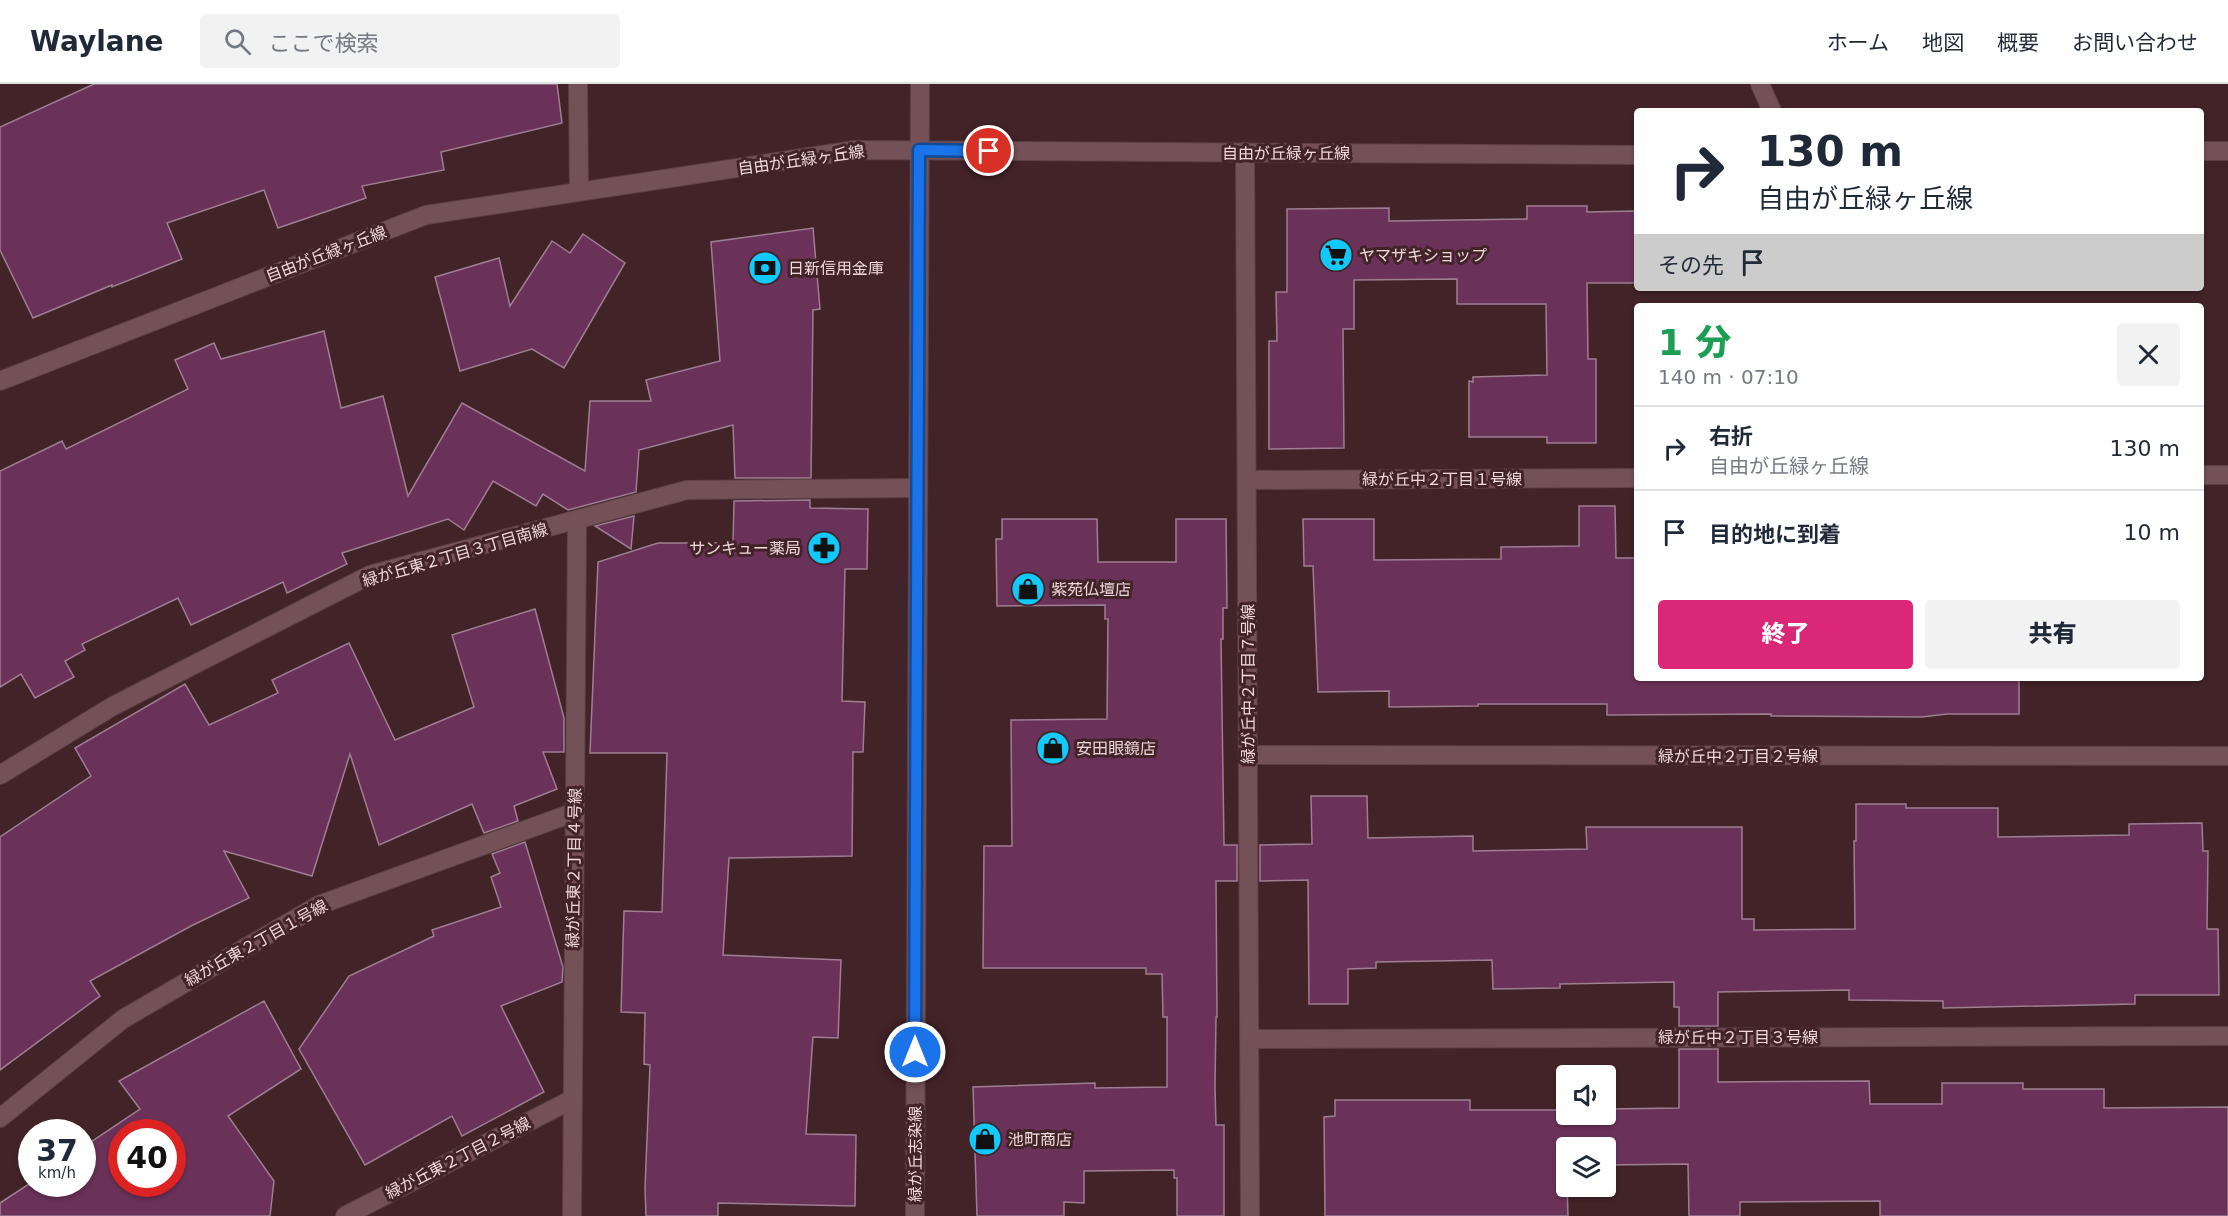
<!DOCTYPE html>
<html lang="ja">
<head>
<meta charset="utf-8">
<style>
  :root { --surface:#fff; --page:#f2f2f3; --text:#1f2937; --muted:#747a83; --line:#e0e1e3; --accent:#db2777 }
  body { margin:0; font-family:"DejaVu Sans","Noto Sans JP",sans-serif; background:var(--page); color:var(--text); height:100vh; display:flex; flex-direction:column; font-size:22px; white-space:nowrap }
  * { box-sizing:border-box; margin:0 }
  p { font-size:20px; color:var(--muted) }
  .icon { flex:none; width:33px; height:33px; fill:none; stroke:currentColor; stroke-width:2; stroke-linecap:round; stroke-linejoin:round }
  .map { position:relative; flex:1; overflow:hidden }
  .sheet { position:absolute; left:1634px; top:219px; width:570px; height:378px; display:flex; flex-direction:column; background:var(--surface); border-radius:6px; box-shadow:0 2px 4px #0004 }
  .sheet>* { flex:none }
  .guide { position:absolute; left:1634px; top:24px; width:570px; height:183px; border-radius:6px; box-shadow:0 2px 4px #0004; background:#fff; color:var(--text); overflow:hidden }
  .buttons { position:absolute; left:1556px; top:981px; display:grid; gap:12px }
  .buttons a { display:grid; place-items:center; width:60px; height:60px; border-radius:6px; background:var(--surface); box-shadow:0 2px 4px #0004; font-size:30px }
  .speed { position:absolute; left:18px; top:1035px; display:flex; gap:12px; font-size:30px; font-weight:700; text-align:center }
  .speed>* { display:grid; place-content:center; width:78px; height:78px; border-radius:50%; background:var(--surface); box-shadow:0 2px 4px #0004; line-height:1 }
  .speed small { font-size:15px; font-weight:400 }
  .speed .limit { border:9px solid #d22; background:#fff; color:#111 }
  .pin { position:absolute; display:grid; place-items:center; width:51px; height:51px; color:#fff; margin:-26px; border:3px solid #fff; border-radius:50%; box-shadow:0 2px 6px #0007 }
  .me { position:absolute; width:66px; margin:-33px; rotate:0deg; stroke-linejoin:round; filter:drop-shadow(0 0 4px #0008) }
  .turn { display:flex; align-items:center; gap:21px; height:126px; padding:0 24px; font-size:27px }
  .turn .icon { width:78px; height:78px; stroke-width:2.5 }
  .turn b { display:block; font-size:42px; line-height:51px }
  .then { display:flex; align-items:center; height:57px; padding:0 24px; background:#0003; gap:12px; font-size:22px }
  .round { display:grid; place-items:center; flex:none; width:63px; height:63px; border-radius:6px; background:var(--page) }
  .summary { display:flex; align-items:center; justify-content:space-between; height:102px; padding:0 24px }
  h1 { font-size:36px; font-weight:800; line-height:45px; color:#1e9e55 }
  .button { display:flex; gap:12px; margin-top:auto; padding:12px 24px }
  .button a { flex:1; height:69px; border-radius:6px; background:var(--accent); color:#fff; font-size:24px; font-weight:800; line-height:69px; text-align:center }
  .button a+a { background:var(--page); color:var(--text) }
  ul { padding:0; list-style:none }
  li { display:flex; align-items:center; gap:18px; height:84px; padding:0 24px; border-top:2px solid var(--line) }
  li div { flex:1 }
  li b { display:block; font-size:22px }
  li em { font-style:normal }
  header { display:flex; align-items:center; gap:36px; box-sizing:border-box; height:84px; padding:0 30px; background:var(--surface); border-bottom:2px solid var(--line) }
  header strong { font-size:28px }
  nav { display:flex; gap:33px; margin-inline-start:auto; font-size:21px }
  .search { width:420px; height:54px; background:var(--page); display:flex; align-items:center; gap:15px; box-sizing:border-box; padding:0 21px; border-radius:6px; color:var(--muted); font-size:22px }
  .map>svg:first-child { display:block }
  .building { fill:#6a3258; stroke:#9e7e92; stroke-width:1.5; fill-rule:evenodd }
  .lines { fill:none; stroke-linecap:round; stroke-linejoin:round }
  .street-casing { stroke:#5b4046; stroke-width:20 }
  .secondary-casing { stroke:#5b4046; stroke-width:20 }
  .street { stroke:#745156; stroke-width:18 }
  .secondary { stroke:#745156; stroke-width:18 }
  .route-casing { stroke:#114b97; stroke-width:15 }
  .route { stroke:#1a73e8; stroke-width:10 }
  .labels { text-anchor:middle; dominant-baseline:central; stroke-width:6; stroke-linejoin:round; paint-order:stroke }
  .street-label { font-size:16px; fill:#eed8db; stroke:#422328 }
  .poi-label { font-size:16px; fill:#eed8db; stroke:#422328; text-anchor:start }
</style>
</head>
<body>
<header>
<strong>Waylane</strong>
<div class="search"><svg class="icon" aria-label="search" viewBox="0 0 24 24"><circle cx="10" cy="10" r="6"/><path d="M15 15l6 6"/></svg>ここで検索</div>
<nav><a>ホーム</a><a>地図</a><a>概要</a><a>お問い合わせ</a></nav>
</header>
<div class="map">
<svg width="2228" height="1132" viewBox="0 0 2228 1132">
  <rect width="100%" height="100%" fill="#422328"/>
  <g class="building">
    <path d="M94 0H557L562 39 441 68 444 86 362 102 366 114 278 144 264 106 167 139 182 175 112 203V201L33 234 0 166V43Z"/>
    <path d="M1527 122H1587V128L1636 127V199H1587L1588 275H1596V359H1547V353H1469V297L1473 298V293L1547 291 1546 220H1457V195L1354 196V245H1343L1344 364 1269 365V257H1277L1276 208H1287V125L1389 124V137L1527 135Z"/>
    <path d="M813 144 820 225 813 226 811 394H735L733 341 639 366 636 408 568 426 543 410 536 422 493 397 464 446 448 435 342 469 347 480 287 509 283 498 191 541 178 514 82 560 85 566 65 577 74 593 35 614 21 590 0 603V387L62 357 66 365 188 305 175 276 214 259 221 275 324 247 341 324 383 312 408 412 462 319 585 387 590 317H651L646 296 720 277 711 158Z"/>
    <path d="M583 150 625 179 564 284 532 265 460 287 435 193 499 174 510 222 552 157 570 169Z"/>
    <path d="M810 416V424L868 425 867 485H845L842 617 865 618 863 668H853L852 772 729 774 723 871 841 876 838 954 813 953 806 1050 856 1051 855 1122 718 1119V1132H646L645 1104 650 981 644 980 645 929 621 928 624 827 662 828 667 669H590L598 478 658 459H733L734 417Z"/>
    <path d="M1579 422H1615L1616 474H1636V594H2019V630H1947L1922 633 1771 632V630L1607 631V620H1478V622L1389 623V607L1318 608 1313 482H1304L1303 435H1374V476L1501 475V463L1579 462Z"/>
    <path d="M634 432 631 465 595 442Z"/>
    <path d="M1002 435H1097L1098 478H1176V435H1226L1227 524H1223V555H1221L1224 761H1237V797H1216L1217 933H1216L1215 1003 1216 1041H1224V1132H1177V1094H1174V1086L1084 1087V1119L1064 1118V1132H977L973 1003 1095 999V1004L1167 1003V933H1163L1162 890H1146V884H983L984 762H1012L1011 636 1107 635 1108 535H1105V521L997 522 996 455H1002Z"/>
    <path d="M535 525 564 634V668H543L557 705 514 722 518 737 484 749 472 720 379 761 350 670 312 792 224 767 249 814 191 842 90 897 100 912 0 986V753L91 692 75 664 185 600 209 641 278 609 272 596 349 559 395 656 474 623 452 551Z"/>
    <path d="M1311 712H1367L1368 754 1473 752V767L1587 765 1586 743H1742V835H1754V846L1855 845 1854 757H1856V720H1906V724H1998V753L2129 751V740L2202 739 2203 767H2208L2207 845H2218L2219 911H2135V920L1943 924V917L1849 916V906L1718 908V942H1679V923H1674V898L1560 900V904L1493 905 1492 876 1376 878V884L1348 885V920H1309L1308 796 1260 797V761L1312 760Z"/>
    <path d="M525 758 563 883 562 898 501 922 544 1008 462 1052 452 1032 365 1081 299 965 349 892 434 852 432 846 501 823 491 793 500 789 492 770Z"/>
    <path d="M264 917 301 985 228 1032 274 1097 270 1132H0V1119L32 1098 82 1100V1064L140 1025 119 997ZM122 1048H172V1100H122Z"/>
    <path d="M1679 965H1718V998L1869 997 1870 1020H1942V999H2023V1005H2104V1024L2228 1023V1132H1880V1117L1740 1118V1132H1689L1688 1080 1605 1081V1064H1566L1568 1132H1325L1324 1033 1335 1032V1016H1470V1026H1566V1030H1605V1025L1679 1024Z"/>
  </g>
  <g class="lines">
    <g class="street-casing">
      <g id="street">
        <path d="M578 0 579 107"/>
        <path d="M1760 0 1772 27"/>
        <path d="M1245 68 1250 1132"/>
        <path d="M2200 391H2228"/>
        <path d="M1247 396 1636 394"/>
        <path d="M1248 671 2228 672"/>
        <path d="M0 691 113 622 370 491 687 406 917 404"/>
        <path d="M1249 955 2228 952"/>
        <path d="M0 1034 123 935 319 821 575 728"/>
        <path d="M345 1132 571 1016"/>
        <path d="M572 1132 577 437"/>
      </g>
    </g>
    <g class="secondary-casing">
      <g id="secondary">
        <path d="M2200 67H2228"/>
        <path d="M0 297 426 131 855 66 1636 71"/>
        <path d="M915 1132 920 0"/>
      </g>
    </g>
    <use href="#street" class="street"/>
    <use href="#secondary" class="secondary"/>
  </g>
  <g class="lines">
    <g class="route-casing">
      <path id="route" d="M915 968 919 66 989 67"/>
    </g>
    <use href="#route" class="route"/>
  </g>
  <defs>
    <g id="supermarket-disc" transform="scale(1.725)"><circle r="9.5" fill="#11cafb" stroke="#422328"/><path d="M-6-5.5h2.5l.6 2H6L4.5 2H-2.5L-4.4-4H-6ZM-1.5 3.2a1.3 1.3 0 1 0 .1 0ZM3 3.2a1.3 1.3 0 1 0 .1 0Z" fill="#111"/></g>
    <g id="bank-disc" transform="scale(1.725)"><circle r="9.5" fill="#11cafb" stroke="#422328"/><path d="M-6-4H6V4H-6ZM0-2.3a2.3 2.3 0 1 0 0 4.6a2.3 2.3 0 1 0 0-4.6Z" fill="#111"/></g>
    <g id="pharmacy-disc" transform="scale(1.725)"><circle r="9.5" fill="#11cafb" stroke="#422328"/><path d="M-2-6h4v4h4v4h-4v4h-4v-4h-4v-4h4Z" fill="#111"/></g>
    <g id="shop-disc" transform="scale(1.725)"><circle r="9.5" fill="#11cafb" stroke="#422328"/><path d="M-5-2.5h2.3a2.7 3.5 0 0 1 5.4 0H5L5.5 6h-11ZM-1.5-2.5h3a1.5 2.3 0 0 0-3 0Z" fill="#111"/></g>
  </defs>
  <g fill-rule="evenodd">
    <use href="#supermarket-disc" x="1336" y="171"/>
    <use href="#bank-disc" x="765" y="184"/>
    <use href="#pharmacy-disc" x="824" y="464"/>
    <use href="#shop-disc" x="1028" y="505"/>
    <use href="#shop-disc" x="1053" y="664"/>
    <use href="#shop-disc" x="985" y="1055"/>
  </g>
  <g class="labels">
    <g class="street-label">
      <text x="1286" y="69">自由が丘緑ヶ丘線</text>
      <text transform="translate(801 76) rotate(-8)">自由が丘緑ヶ丘線</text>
      <text transform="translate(326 170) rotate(-21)">自由が丘緑ヶ丘線</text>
      <text x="1442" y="395">緑が丘中２丁目１号線</text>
      <text transform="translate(455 471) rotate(-16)">緑が丘東２丁目３丁目南線</text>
      <text transform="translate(1248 600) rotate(-90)">緑が丘中２丁目７号線</text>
      <text x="1738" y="672">緑が丘中２丁目２号線</text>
      <text transform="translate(574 784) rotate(-89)">緑が丘東２丁目４号線</text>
      <text transform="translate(256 859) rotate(-29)">緑が丘東２丁目１号線</text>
      <text x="1738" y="953">緑が丘中２丁目３号線</text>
      <text transform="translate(915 1070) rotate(-90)">緑が丘志染線</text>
      <text transform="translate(458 1074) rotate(-27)">緑が丘東２丁目２号線</text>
    </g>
    <g class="poi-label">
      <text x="1359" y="171">ヤマザキショップ</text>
      <text x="788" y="184">日新信用金庫</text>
      <text x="801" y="464" text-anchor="end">サンキュー薬局</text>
      <text x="1051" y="505">紫苑仏壇店</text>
      <text x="1076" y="664">安田眼鏡店</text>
      <text x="1008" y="1055">池町商店</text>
    </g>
  </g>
</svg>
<div class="buttons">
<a><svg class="icon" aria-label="sound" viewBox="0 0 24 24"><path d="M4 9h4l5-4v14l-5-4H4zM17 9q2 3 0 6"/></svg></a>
<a><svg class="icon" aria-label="layers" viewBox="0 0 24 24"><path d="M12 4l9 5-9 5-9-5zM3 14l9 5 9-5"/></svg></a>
</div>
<div class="speed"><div>37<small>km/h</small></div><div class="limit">40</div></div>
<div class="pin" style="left:989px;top:67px;background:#d93025"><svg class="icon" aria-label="arrive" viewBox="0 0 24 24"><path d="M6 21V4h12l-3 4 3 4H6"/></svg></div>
<svg class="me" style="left:915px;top:968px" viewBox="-20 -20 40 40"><circle r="17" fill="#1a73e8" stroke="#fff" stroke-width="3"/><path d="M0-11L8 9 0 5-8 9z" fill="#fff"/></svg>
<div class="guide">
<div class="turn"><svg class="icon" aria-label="right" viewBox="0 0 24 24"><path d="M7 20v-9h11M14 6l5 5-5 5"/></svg><div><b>130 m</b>自由が丘緑ヶ丘線</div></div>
<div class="then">その先<svg class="icon" aria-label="arrive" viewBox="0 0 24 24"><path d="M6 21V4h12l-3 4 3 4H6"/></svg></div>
</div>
<section class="sheet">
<div class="summary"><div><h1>1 分</h1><p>140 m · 07:10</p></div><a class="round"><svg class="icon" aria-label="close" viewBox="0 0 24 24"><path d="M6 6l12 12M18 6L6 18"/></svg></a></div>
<ul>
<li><svg class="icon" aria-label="right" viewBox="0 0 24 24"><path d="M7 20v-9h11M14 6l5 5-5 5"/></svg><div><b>右折</b><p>自由が丘緑ヶ丘線</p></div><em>130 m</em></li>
<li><svg class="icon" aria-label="arrive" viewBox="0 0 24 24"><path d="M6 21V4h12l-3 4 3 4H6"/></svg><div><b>目的地に到着</b></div><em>10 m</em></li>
</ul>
<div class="button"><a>終了</a><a>共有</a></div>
</section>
</div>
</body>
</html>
